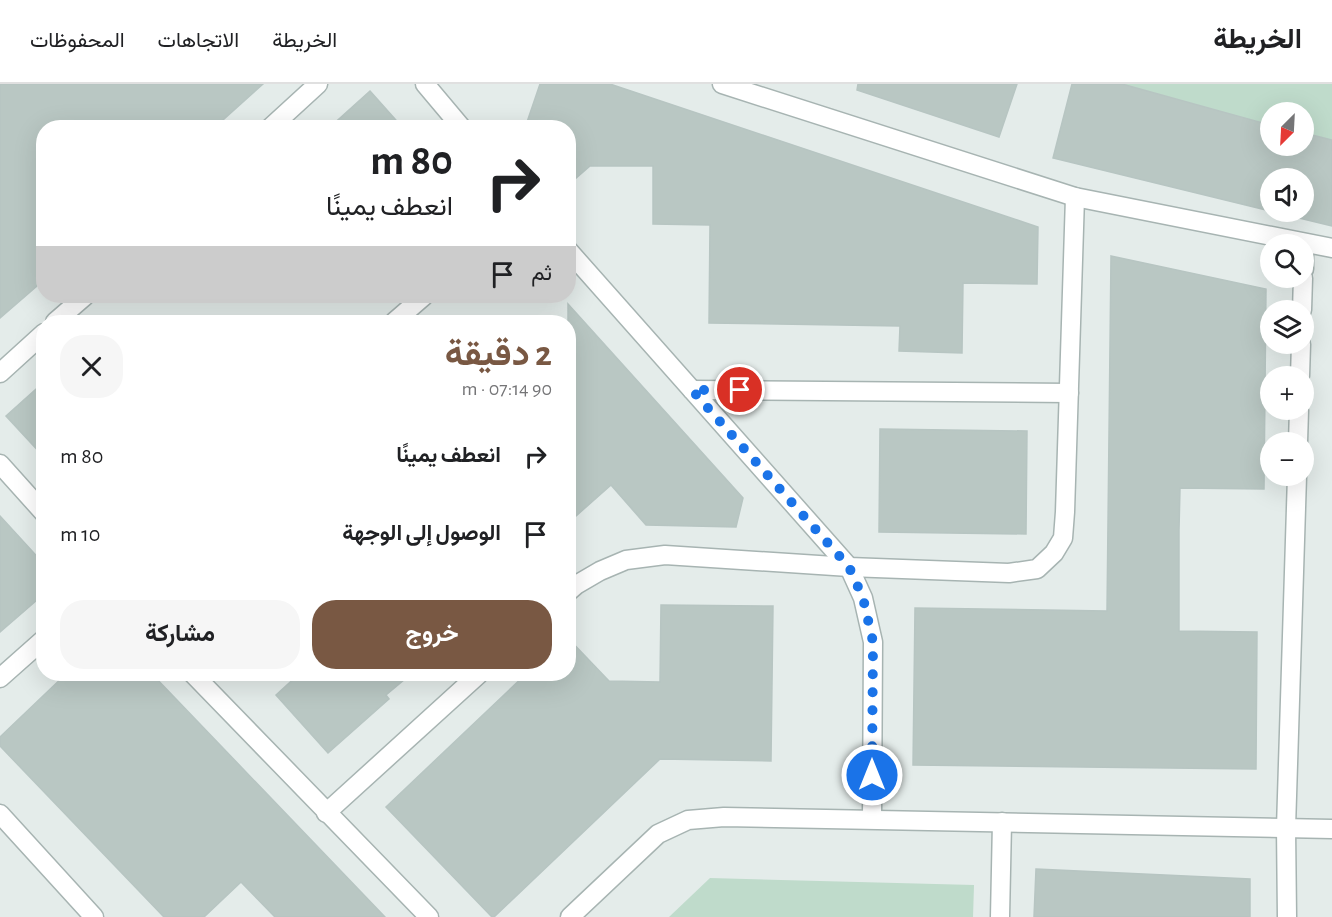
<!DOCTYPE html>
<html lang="ar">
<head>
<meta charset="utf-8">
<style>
  :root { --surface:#fff; --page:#f6f6f6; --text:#202124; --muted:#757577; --line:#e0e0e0; --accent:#795843 }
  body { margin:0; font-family:"Alegreya Sans",Vazirmatn,sans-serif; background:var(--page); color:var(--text); direction:rtl; height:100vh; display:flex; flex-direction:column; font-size:22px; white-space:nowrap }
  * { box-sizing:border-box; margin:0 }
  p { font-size:20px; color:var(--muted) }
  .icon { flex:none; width:33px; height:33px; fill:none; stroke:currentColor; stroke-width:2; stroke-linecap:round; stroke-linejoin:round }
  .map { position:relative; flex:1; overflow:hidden; direction:ltr }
  .sheet { position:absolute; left:36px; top:231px; width:540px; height:366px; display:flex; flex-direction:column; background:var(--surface); border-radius:24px; box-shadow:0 6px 24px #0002; direction:rtl }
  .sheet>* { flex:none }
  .hud { position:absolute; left:36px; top:36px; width:540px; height:183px; border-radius:24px; box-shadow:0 6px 24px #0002; direction:rtl; background:#fff; color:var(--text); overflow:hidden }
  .needle { width:39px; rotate:204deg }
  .controls { position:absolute; left:1260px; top:18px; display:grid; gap:12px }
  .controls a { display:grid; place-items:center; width:54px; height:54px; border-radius:50%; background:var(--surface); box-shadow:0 6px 24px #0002; font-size:30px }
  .pin { position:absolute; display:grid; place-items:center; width:51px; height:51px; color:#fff; margin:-26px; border:3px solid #fff; border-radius:50%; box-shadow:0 2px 6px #0007 }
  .me { position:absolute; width:66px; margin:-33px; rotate:0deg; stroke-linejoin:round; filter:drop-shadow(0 0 4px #0008) }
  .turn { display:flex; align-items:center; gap:21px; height:126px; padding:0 24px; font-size:27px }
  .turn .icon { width:78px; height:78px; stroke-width:2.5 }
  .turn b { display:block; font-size:42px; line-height:51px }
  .then { display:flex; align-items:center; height:57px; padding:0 24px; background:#0003; gap:12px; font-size:22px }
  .round { display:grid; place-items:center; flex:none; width:63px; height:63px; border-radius:24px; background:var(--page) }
  .overview { display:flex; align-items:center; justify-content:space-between; height:102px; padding:0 24px }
  h1 { font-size:36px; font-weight:700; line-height:45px; color:var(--accent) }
  .primary-button { display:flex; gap:12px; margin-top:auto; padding:12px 24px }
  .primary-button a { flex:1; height:69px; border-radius:24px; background:var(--accent); color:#fff; font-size:24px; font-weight:700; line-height:69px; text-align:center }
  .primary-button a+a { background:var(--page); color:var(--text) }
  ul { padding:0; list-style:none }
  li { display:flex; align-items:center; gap:18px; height:78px; padding:0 24px }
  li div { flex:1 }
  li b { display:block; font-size:22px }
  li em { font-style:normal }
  header { display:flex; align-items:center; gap:36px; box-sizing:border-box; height:84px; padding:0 30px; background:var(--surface); border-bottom:2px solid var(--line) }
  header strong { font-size:28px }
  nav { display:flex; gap:33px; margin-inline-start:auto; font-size:21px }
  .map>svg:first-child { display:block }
  .green { fill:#bfdbcb }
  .building { fill:#b9c7c3; stroke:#b7c5c2; stroke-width:1.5; fill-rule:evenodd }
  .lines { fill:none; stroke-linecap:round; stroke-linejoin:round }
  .street-casing { stroke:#a7b4b2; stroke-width:21 }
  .street { stroke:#fff; stroke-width:18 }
  .route { stroke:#1a73e8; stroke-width:10; stroke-dasharray:0 18 }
</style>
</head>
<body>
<header>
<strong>الخريطة</strong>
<nav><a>الخريطة</a><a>الاتجاهات</a><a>المحفوظات</a></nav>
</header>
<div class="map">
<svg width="1332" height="833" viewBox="0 0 1332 833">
  <rect width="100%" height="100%" fill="#e4ecea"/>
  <g class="green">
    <path d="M1122 0H1332V56L1304 49V28H1270V41Z"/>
    <path d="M710 794 974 801 973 833H669Z"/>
  </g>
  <g class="building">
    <path d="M0 0H263L214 44H44V196L0 234Z"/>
    <path d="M540 0H610L1038 143 1037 200 963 199 962 269 899 267 900 242 709 239 710 141 653 140V82H590L568 101V44H525Z"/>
    <path d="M858 0H1017L999 53 857 6Z"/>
    <path d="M1072 0H1122L1270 41V62H1304V49L1332 56V142L1053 74ZM1270 94H1304V128H1270Z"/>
    <path d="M370 7 403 44H329Z"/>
    <path d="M1111 172 1266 205 1264 405 1180 404 1179 446V547L1257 548 1256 685 913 681 915 524 1107 527Z"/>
    <path d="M568 220 743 414 736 443 646 441 611 401 568 439Z"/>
    <path d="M44 298V373L6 332Z"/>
    <path d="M880 345 1027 347 1026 450 879 448Z"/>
    <path d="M0 432 44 480V510L0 548Z"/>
    <path d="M661 521 773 522 771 677 660 675 494 833H492L386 723 526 590H568V554L609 597 660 598Z"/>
    <path d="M66 590H152L385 833H275L241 798 204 833H164L0 662V653Z"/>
    <path d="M299 590H411L386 611 389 615 328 669 276 611Z"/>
    <path d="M1036 785 1250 795V833H1034Z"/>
  </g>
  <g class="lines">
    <g class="street-casing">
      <g id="street">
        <path d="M425 0 462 44"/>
        <path d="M722 0 1075 113 1332 164"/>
        <path d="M270 44 318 0"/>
        <path d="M568 166 849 483 863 514 873 558 872 735"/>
        <path d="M1304 185V159"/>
        <path d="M1302 226 1303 194"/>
        <path d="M55 238 85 212"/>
        <path d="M394 238 424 212"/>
        <path d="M0 289 44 249"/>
        <path d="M1300 292 1301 260"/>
        <path d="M692 306 1069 309"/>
        <path d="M1298 358 1299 326"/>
        <path d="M0 380 44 429"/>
        <path d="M568 508 576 501 600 487 626 476 665 471 849 483 1009 489 1037 485 1054 469 1063 454 1065 428 1075 113"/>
        <path d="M193 590 429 833"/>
        <path d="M0 594 44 555"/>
        <path d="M326 729 479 590"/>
        <path d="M0 730 94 833"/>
        <path d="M570 833 658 750 688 736 724 733 1332 745"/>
        <path d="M1000 833 1002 738"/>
        <path d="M1287 833 1286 744 1297 392"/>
      </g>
    </g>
    <use href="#street" class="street"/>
  </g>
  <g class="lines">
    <path class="route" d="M740 306H692L849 483 863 514 873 558 872 691"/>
  </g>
</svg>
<div class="controls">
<a><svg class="needle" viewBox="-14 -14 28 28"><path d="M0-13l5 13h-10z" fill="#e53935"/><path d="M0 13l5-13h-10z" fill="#757577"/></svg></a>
<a><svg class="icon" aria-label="sound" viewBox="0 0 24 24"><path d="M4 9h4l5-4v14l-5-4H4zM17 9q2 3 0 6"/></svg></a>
<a><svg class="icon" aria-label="search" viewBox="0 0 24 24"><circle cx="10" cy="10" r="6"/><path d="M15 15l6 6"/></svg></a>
<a><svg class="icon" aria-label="layers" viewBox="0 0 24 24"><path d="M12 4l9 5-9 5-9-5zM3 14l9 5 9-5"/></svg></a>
<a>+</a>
<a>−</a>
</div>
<div class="pin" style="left:740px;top:306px;background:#d93025"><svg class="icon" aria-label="arrive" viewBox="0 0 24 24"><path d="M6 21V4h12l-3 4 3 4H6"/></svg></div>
<svg class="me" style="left:872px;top:691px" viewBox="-20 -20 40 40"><circle r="17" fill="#1a73e8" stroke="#fff" stroke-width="3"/><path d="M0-11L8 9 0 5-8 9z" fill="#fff"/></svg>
<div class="hud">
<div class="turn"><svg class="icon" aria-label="right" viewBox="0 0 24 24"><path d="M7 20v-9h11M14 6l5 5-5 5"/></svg><div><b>80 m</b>انعطف يمينًا</div></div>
<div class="then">ثم<svg class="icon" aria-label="arrive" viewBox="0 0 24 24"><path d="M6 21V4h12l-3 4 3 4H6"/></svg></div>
</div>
<section class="sheet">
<div class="overview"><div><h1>2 دقيقة</h1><p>90 m · 07:14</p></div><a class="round"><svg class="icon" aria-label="close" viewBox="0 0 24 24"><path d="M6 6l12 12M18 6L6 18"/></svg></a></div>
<ul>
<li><svg class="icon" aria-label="right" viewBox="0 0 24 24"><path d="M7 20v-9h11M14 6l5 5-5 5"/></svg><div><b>انعطف يمينًا</b></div><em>80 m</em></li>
<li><svg class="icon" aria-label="arrive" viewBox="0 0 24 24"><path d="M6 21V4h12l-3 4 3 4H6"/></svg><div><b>الوصول إلى الوجهة</b></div><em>10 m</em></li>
</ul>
<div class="primary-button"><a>خروج</a><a>مشاركة</a></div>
</section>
</div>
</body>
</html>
